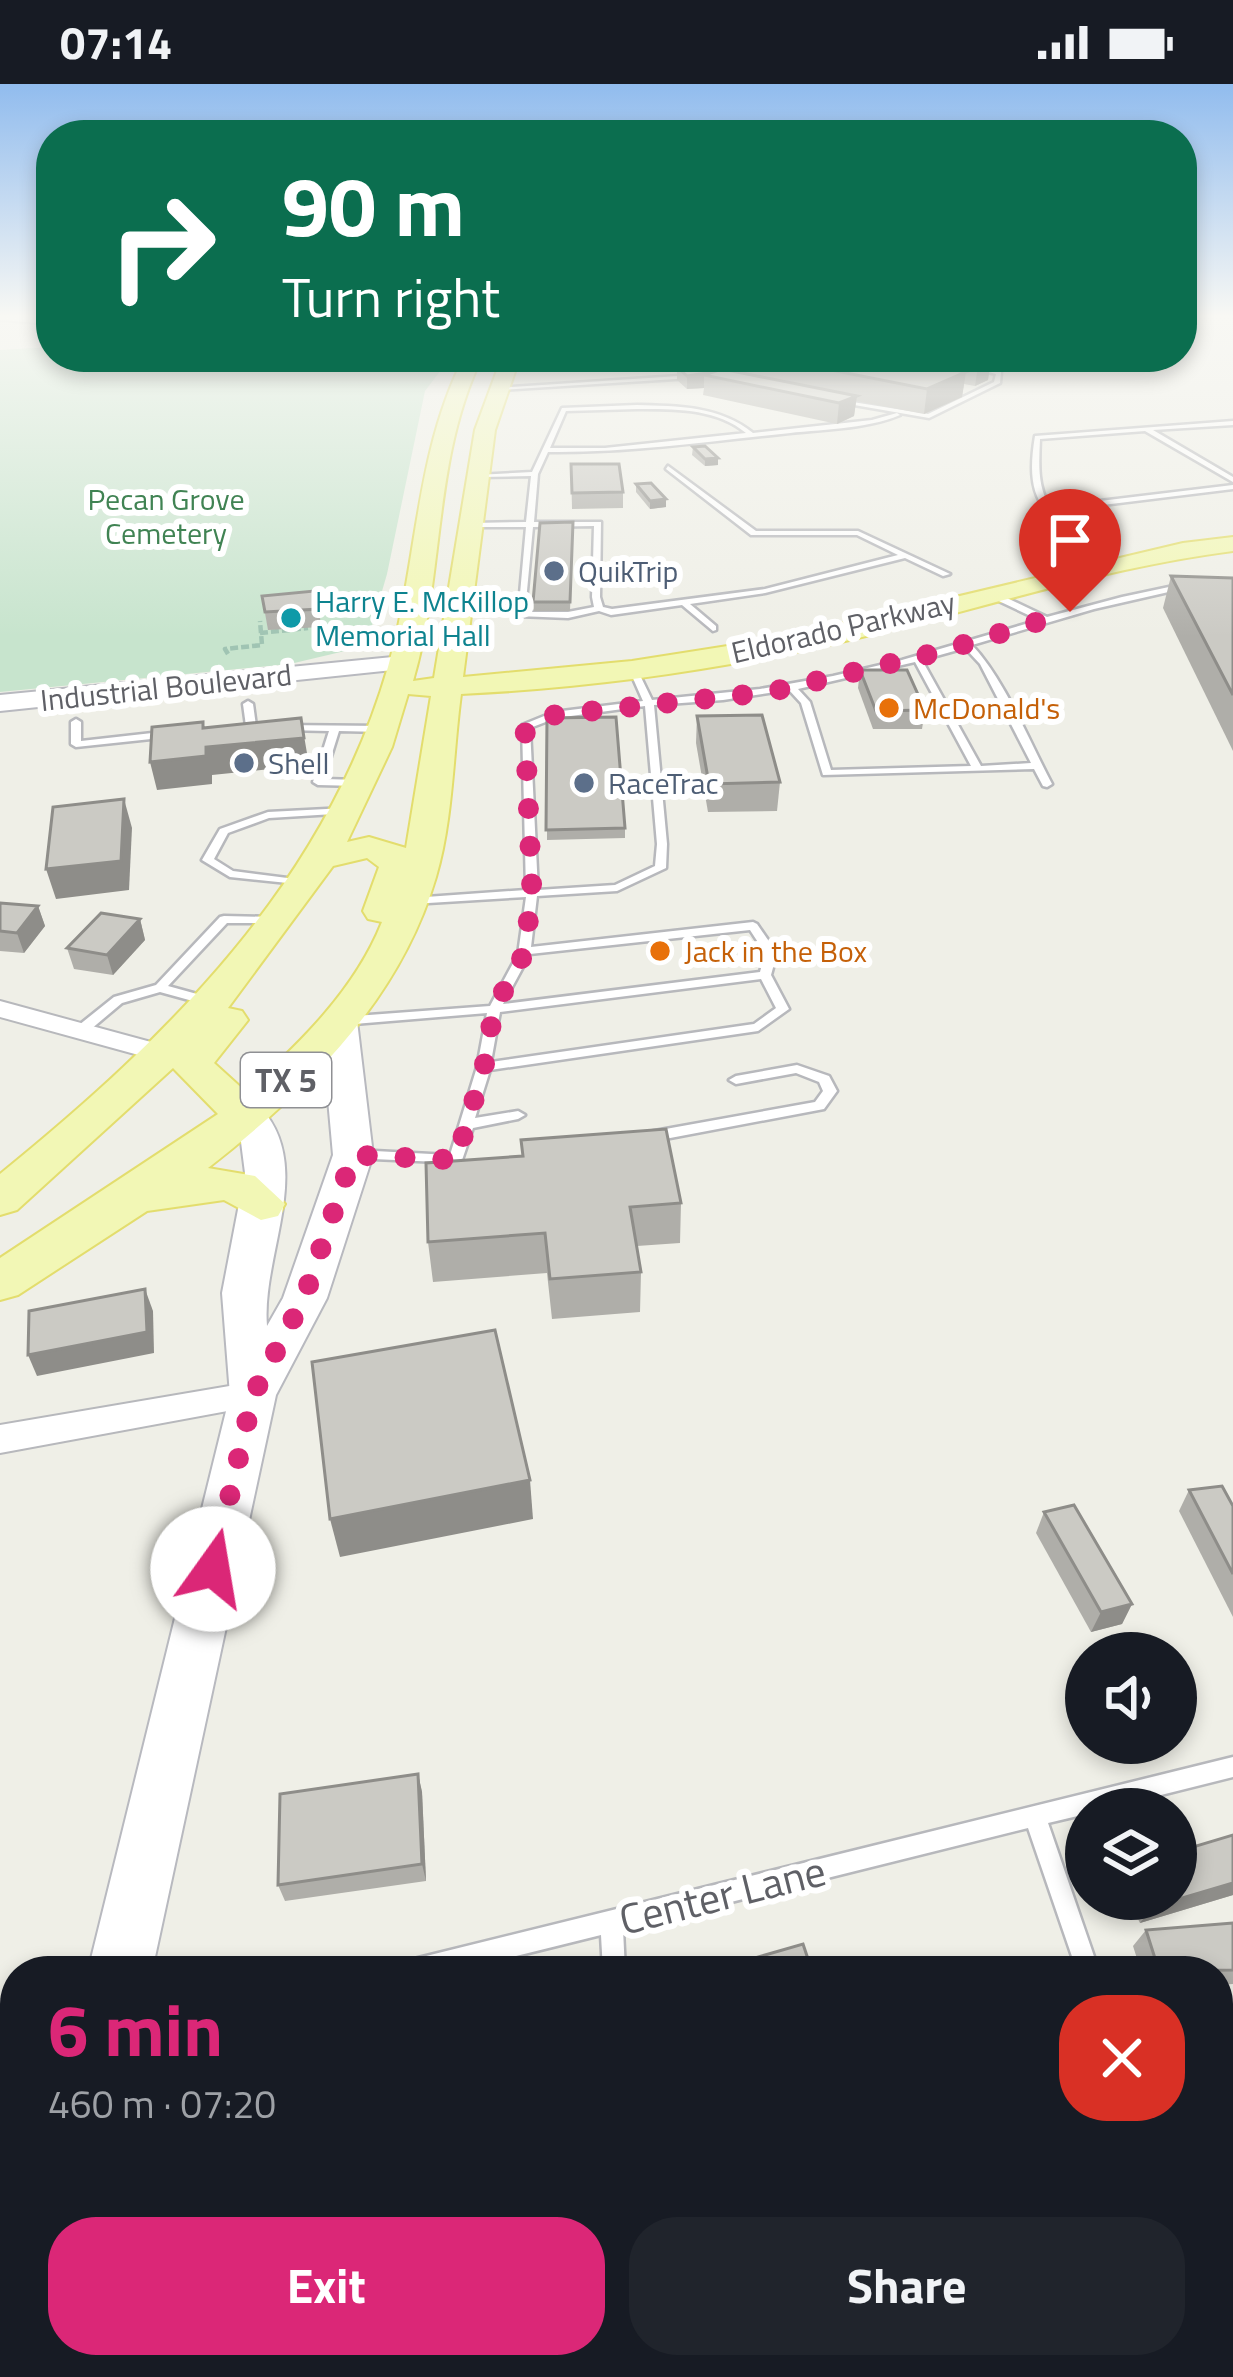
<!DOCTYPE html>
<html lang="en">
<head>
<meta charset="utf-8">
<style>
  :root { --surface:#171b24; --page:#20242c; --text:#f1f3f6; --muted:#9ea1a6; --accent:#db2777 }
  body { margin:0; font-family:"Titillium Web",sans-serif; background:var(--page); color:var(--text); height:100vh; display:flex; flex-direction:column; font-size:45px; white-space:nowrap }
  * { box-sizing:border-box; margin:0 }
  p { font-size:39px; color:var(--muted) }
  .icon { flex:none; width:66px; height:66px; fill:none; stroke:currentColor; stroke-width:2; stroke-linecap:round; stroke-linejoin:round }
  .map { position:relative; flex:1; overflow:hidden }
  .sheet { position:absolute; left:0px; top:1872px; width:1233px; height:423px; display:flex; flex-direction:column; background:var(--surface); border-radius:48px 48px 0 0; box-shadow:0 6px 18px #0003 }
  .sheet>* { flex:none }
  .top-card { position:absolute; left:36px; top:36px; width:1161px; height:252px; border-radius:48px; box-shadow:0 6px 18px #0003; background:#0b6e4f; color:#fff; overflow:hidden }
  .fabs { position:absolute; left:1065px; top:1548px; display:grid; gap:24px }
  .fabs a { display:grid; place-items:center; width:132px; height:132px; border-radius:50%; background:var(--surface); box-shadow:0 6px 18px #0003; font-size:60px }
  .pin { position:absolute; display:grid; place-items:center; width:102px; height:102px; color:#fff; margin:-123px -51px; border-radius:50% 50% 50% 0; rotate:-45deg; box-shadow:0 0 12px #0007 }
  .pin .icon { rotate:45deg }
  .me { position:absolute; width:132px; margin:-66px; rotate:13deg; stroke-linejoin:round; filter:drop-shadow(0 0 9px #0008) }
  .turn { display:flex; align-items:center; gap:42px; height:252px; padding:0 48px; font-size:54px }
  .turn .icon { width:156px; height:156px; stroke-width:2.5 }
  .turn b { display:block; font-size:84px; line-height:102px }
  .round { display:grid; place-items:center; flex:none; width:126px; height:126px; border-radius:48px; background:var(--page) }
  .overview { display:flex; align-items:center; justify-content:space-between; height:204px; padding:0 48px }
  h1 { font-size:72px; font-weight:700; line-height:90px; color:var(--accent) }
  .cta { display:flex; gap:24px; margin-top:auto; padding:24px 48px }
  .cta a { flex:1; height:138px; border-radius:48px; background:var(--accent); color:#fff; font-size:48px; font-weight:700; line-height:138px; text-align:center }
  .cta a+a { background:var(--page); color:var(--text) }
  .status { display:flex; justify-content:space-between; align-items:center; height:84px; padding:0 60px; background:var(--surface); direction:ltr }
  .status svg { height:33px; fill:currentColor }
  .map>svg:first-child { display:block }
  .green { fill:#c7e4cd }
  .lines { fill:none; stroke-linecap:round; stroke-linejoin:round }
  .lane-casing { stroke:#b7b8bc; stroke-width:5 }
  .street-casing { stroke:#b7b8bc; stroke-width:4 }
  .secondary-casing { stroke:#b8b9bf; stroke-width:4 }
  .primary-casing { stroke:#e3dd6d; stroke-width:4 }
  .path { stroke:#a0c4b3; stroke-width:4.5; stroke-dasharray:8 3; stroke-linecap:butt }
  .lane { fill:#fff; fill-rule:evenodd }
  .street { fill:#fff; fill-rule:evenodd }
  .secondary { fill:#fff; fill-rule:evenodd }
  .primary { fill:#f2f7b5; fill-rule:evenodd }
  .wall { fill:#afaea9 }
  .shaded-wall { fill:#8e8d89 }
  .building { fill:#cbcac4; stroke:#8e8d89; stroke-width:3 }
  .route { stroke:#db2777; stroke-width:21; stroke-dasharray:0 37.8 }
  .service-dot { fill:#5c6f8a; stroke:#fff; stroke-width:4.5 }
  .culture-dot { fill:#0f9aa8; stroke:#fff; stroke-width:4.5 }
  .food-dot { fill:#e8710a; stroke:#fff; stroke-width:4.5 }
  .labels { text-anchor:middle; dominant-baseline:central; stroke-width:12; stroke-linejoin:round; paint-order:stroke }
  .far-park-label { font-size:30px; fill:#408353; stroke:#fff }
  .far-service-label { font-size:30px; fill:#4e5e75; stroke:#fff; text-anchor:start }
  .far-culture-label { font-size:30px; fill:#0d838f; stroke:#fff; text-anchor:start }
  .far-street-label { font-size:30px; fill:#5f6066; stroke:#fff }
  .far-food-label { font-size:30px; fill:#c56008; stroke:#fff; text-anchor:start }
  .shield { fill:#fff; stroke:#8f9094; stroke-width:3 }
  .shield-label { font-size:33px; font-weight:bold; fill:#5f6066 }
  .near-street-label { font-size:42px; fill:#5f6066; stroke:#fff }
</style>
</head>
<body>
<div class="status"><b>07:14</b><svg viewBox="0 0 49 12"><path d="M0 12V9h3v3zM5 12V6h3v6zM10 12V3h3v9zM15 12V0h3v12zM26 1h20v11H26zM47 4h2v5h-2z"/></svg></div>
<div class="map">
<svg width="1233" height="2293" viewBox="0 0 1233 2293">
  <rect width="100%" height="100%" fill="#efefe7"/>
  <path class="green" d="M51 263V273H451L425 307 387 490 366 562 290 580 0 608V266Z"/>
  <g class="lines">
    <g class="lane-casing">
      <g id="lane">
        <path d="M970 281 1001 288 1000 299 929 334 837 318 840 316 928 330 994 298 996 290 970 283Z"/>
        <path d="M694 291 692 294 498 306 495 304Z"/>
        <path d="M637 321C678 322 720 322 753 349L872 336 897 329 900 331C864 346 820 345 781 350 704 358 626 369 548 368L538 390 534 438H601L600 513 603 523 612 525 765 505 898 471 857 451H751L666 385 668 382 756 447H858L950 490 943 492 905 474 765 509 690 520 716 542V546L713 547 682 521 611 531 599 527 568 534 518 532 526 443H473L469 441 473 439 526 438 531 392 480 393 477 391 532 388 562 324ZM637 325C674 325 716 324 746 349L605 364H550L566 327ZM594 442 592 513 594 523 568 528H525L533 443Z"/>
        <path d="M1233 337V341L1153 346 1233 393V398L1145 347 1040 355C1039 379 1037 402 1050 423L1233 401V405L1054 427 1063 435 1098 453 1095 457C1039 434 1025 412 1035 352Z"/>
        <path d="M1183 500H1186V504L1094 525 972 561C1005 596 1029 657 1052 700L1047 703 1043 702 1034 685 823 691 801 619 789 606 723 616 654 621 667 760 666 784 617 807 537 812 531 863 753 838 757 840 777 869 771 891 789 925 758 947 490 986 475 1034 518 1027 525 1031 518 1035 473 1044 461 1079 351 1074 349 1071 356 1066 450 1071 477 983 487 929 342 941 336 937 342 933 490 922 518 870 526 813 412 820 406 817 412 814 526 806 522 641 554 628 643 617 628 583 632 580 636 583 652 616 760 605 833 592 902 576 1039 536 986 511V507H992L1047 533 1122 513ZM965 564 980 580 1031 679 981 682 922 576ZM915 578 971 682 831 686 810 618 798 605ZM645 622 657 760 655 782 615 801 538 806 530 644 556 634ZM750 846 765 869 760 888 503 920 530 870ZM761 895 776 924 754 940 491 978 500 928Z"/>
        <path d="M248 617 253 620 256 642 251 645 246 642 243 620Z"/>
        <path d="M76 635 81 638V657L170 647 175 650 170 653 76 663 71 660V638Z"/>
        <path d="M281 641 383 642 388 645 383 648 339 647 324 695 359 696 364 699 359 702 318 701 313 698 329 647 284 646 279 643Z"/>
        <path d="M346 724 351 727 350 729 269 734 228 749 214 775 233 787 303 796 307 797V801L230 793 202 776 220 745 268 728Z"/>
        <path d="M224 832 273 833 279 836 273 839H227L168 902 215 915V921L211 922 160 908 122 919 84 951H74L73 948 74 945 114 913 156 901 220 833Z"/>
        <path d="M797 981 829 992 837 1007 824 1025 649 1058 642 1053 649 1048 815 1018 823 1007 819 998 796 989 736 1000 729 996 736 992Z"/>
        <path d="M1233 1673V1693L1105 1725H1086V1730L1048 1739 1099 1887H1077L1028 1744 623 1845 625 1887H603L601 1851 456 1887H399L402 1879 410 1876Z"/>
        <path d="M1218 2270 1227 2293H1199L1195 2280H1218Z"/>
        <path d="M152 2280H214L210 2290 201 2293H140L144 2283Z"/>
      </g>
    </g>
    <g class="street-casing">
      <g id="street">
        <path d="M0 917 173 964 177 970 164 978 0 933Z"/>
        <path d="M253 1298 265 1302 270 1311 265 1320 0 1369V1341Z"/>
      </g>
    </g>
    <g class="secondary-casing">
      <g id="secondary">
        <path d="M0 232H51V240L0 236Z"/>
        <path d="M403 572 412 574V584L0 627V611Z"/>
        <path d="M339 926 357 937 373 1071 327 1214 276 1311 152 1887H88L230 1311 222 1209 245 1089 240 1050 227 1032 232 1023H260C316 1083 261 1171 267 1242L283 1214 333 1071 321 937Z"/>
        <path d="M15 2249V2280H71L68 2293H0L6 2253Z"/>
      </g>
    </g>
    <g class="primary-casing">
      <path id="primary" d="M464 273H482C432 377 445 489 413 597L434 594 475 346 502 273H520L495 346 463 593 632 577 791 552 1183 459 1233 453V467C1099 484 972 528 841 558 717 586 589 604 461 610 453 669 453 736 436 793 399 918 307 1006 208 1084L255 1092 285 1120 278 1132 261 1136 224 1116 147 1127 18 1211 0 1216V1174L218 1030 173 984 17 1126 0 1131V1090C169 953 326 798 388 583 418 478 414 372 464 273ZM408 610 431 612 406 764 369 753 347 758 392 663ZM367 774 379 783 363 827 368 835 382 838C355 906 300 959 246 1008L214 979 248 936 242 927 228 924 333 782Z"/>
    </g>
    <g class="path">
      <path d="M260 549 308 544"/>
      <path d="M228 570 225 565 262 561 260 537"/>
    </g>
    <use href="#lane" class="lane"/>
    <use href="#street" class="street"/>
    <use href="#secondary" class="secondary"/>
    <use href="#primary" class="primary"/>
  </g>
  <g class="wall">
    <path d="M741 273H991L988 296 975 302 964 300 962 313 924 330 856 317 854 332 837 340 703 311 704 304 687 305 677 296V283L713 288H740Z"/>
    <path d="M693 363 718 374V381L705 382 692 371Z"/>
    <path d="M571 380 623 408V424L572 425Z"/>
    <path d="M636 400 666 423 650 425 636 408Z"/>
    <path d="M573 438 570 527H534L533 518Z"/>
    <path d="M1171 492 1233 494V667L1163 524Z"/>
    <path d="M262 512 319 525 321 543 268 546Z"/>
    <path d="M860 586 925 626 922 645H873L858 604Z"/>
    <path d="M697 632 780 698 777 727 708 728 696 659Z"/>
    <path d="M547 634 625 744V754L547 756Z"/>
    <path d="M0 819 38 822 45 842 24 869 0 867Z"/>
    <path d="M140 835 145 856 113 891 74 885 67 864Z"/>
    <path d="M522 1072 681 1119 680 1159 637 1162 641 1188 640 1228 552 1235 547 1189 433 1198 428 1158Z"/>
    <path d="M1189 1406 1233 1422V1533L1179 1427Z"/>
    <path d="M1044 1428 1132 1520 1122 1540 1091 1548 1036 1449Z"/>
    <path d="M418 1690 422 1708 426 1797 285 1817 278 1801Z"/>
    <path d="M1233 1751V1811L1140 1839 1128 1815H1176V1768Z"/>
    <path d="M1233 1839V1900L1218 1901V1887H1141L1133 1862 1146 1846Z"/>
    <path d="M1233 1970V2037L1218 2041V1974Z"/>
  </g>
  <g class="shaded-wall">
    <path d="M987 273H991L988 296 975 302 978 282 982 275Z"/>
    <path d="M966 288 962 313 924 330 927 305Z"/>
    <path d="M715 290 704 291V304L687 305V292Z"/>
    <path d="M857 312 854 332 837 340 839 319Z"/>
    <path d="M718 374V381L705 382V375Z"/>
    <path d="M666 415V423L650 425V417Z"/>
    <path d="M301 634 309 681 212 691V700L157 706 150 678 203 638 208 663Z"/>
    <path d="M124 715 132 744 129 806 56 815 46 785Z"/>
    <path d="M38 822 45 842 24 869 17 849Z"/>
    <path d="M140 835 145 856 113 891 107 871Z"/>
    <path d="M145 1205 153 1227 154 1269 37 1292 28 1271Z"/>
    <path d="M530 1396 533 1435 340 1473 330 1435Z"/>
    <path d="M1132 1520 1122 1540 1091 1548 1101 1528Z"/>
    <path d="M418 1690 422 1708 426 1797 422 1780Z"/>
    <path d="M1233 1799V1811L1140 1839 1152 1823Z"/>
    <path d="M1233 2028V2037L1218 2041V2039Z"/>
  </g>
  <g class="building">
    <path d="M765 273H888L966 288 927 305Z"/>
    <path d="M927 273H987L982 275 991 277 978 282Z"/>
    <path d="M705 281 713 288 687 292 677 283Z"/>
    <path d="M722 285 857 312 839 319 704 291Z"/>
    <path d="M705 362 718 374 705 375 693 363Z"/>
    <path d="M571 380H619L623 408 572 409Z"/>
    <path d="M651 399 666 415 650 417 636 400Z"/>
    <path d="M573 438 570 518H533L540 439Z"/>
    <path d="M1171 492 1233 494V611Z"/>
    <path d="M314 507 319 525 265 528 262 512Z"/>
    <path d="M860 586H907L925 626 876 627Z"/>
    <path d="M762 631 780 698 709 700 697 632Z"/>
    <path d="M616 633 625 744 546 746 547 634Z"/>
    <path d="M301 634 304 654 206 663V672L150 678 152 643 203 638V644Z"/>
    <path d="M124 715 121 777 46 785 53 723Z"/>
    <path d="M0 819 38 822 17 849 0 847Z"/>
    <path d="M101 829 140 835 107 871 67 864Z"/>
    <path d="M666 1045 681 1119 630 1123 641 1188 550 1195 545 1149 428 1158 426 1079 523 1072 521 1056Z"/>
    <path d="M145 1205 147 1248 28 1271 29 1227Z"/>
    <path d="M495 1246 530 1396 330 1435 312 1278Z"/>
    <path d="M1222 1402 1233 1422V1490L1189 1406Z"/>
    <path d="M1074 1421 1132 1520 1101 1528 1044 1428Z"/>
    <path d="M418 1690 422 1780 278 1801 280 1710Z"/>
    <path d="M1233 1751V1799L1152 1823 1148 1815H1176V1768Z"/>
    <path d="M1233 1839V1886L1159 1887 1146 1846Z"/>
    <path d="M803 1860 812 1887H710Z"/>
    <path d="M1233 1970V2028L1231 2029 1218 2000V1974Z"/>
  </g>
  <linearGradient id="sky" x2="0" y2="1"><stop stop-color="#91bcee"/><stop offset="0.42" stop-color="#f8f8f4"/><stop offset="1" stop-color="#f8f8f4" stop-opacity="0"/></linearGradient>
  <rect width="1233" height="553" fill="url(#sky)"/>
  <g class="lines">
    <path class="route" d="M213 1485 253 1311 304 1214 353 1071 456 1076 484 983 494 925 524 870 532 809 525 643 554 631 770 608 939 568 1070 528"/>
  </g>
  <g class="service-dot">
    <circle cx="554" cy="487" r="12"/>
    <circle cx="244" cy="679" r="12"/>
    <circle cx="584" cy="699" r="12"/>
  </g>
  <circle class="culture-dot" cx="291" cy="534" r="12"/>
  <g class="food-dot">
    <circle cx="889" cy="624" r="12"/>
    <circle cx="660" cy="867" r="12"/>
  </g>
  <g class="labels">
    <g class="far-park-label">
      <text x="166" y="415">Pecan Grove<tspan x="166" dy="34">Cemetery</tspan></text>
    </g>
    <g class="far-service-label">
      <text x="578" y="487">QuikTrip</text>
      <text x="268" y="679">Shell</text>
      <text x="608" y="699">RaceTrac</text>
    </g>
    <g class="far-culture-label">
      <text x="315" y="517">Harry E. McKillop<tspan x="315" dy="34">Memorial Hall</tspan></text>
    </g>
    <g class="far-street-label">
      <text transform="translate(843 543) rotate(-13)">Eldorado Parkway</text>
      <text transform="translate(166 603) rotate(-6)">Industrial Boulevard</text>
    </g>
    <g class="far-food-label">
      <text x="913" y="624">McDonald's</text>
      <text x="684" y="867">Jack in the Box</text>
    </g>
    <rect class="shield" x="241" y="969" width="90" height="54" rx="9"/>
    <g class="shield-label">
      <text x="286" y="996">TX 5</text>
    </g>
    <g class="near-street-label">
      <text transform="translate(722 1810) rotate(-14)">Center Lane</text>
    </g>
  </g>
</svg>
<div class="fabs">
<a><svg class="icon" aria-label="sound" viewBox="0 0 24 24"><path d="M4 9h4l5-4v14l-5-4H4zM17 9q2 3 0 6"/></svg></a>
<a><svg class="icon" aria-label="layers" viewBox="0 0 24 24"><path d="M12 4l9 5-9 5-9-5zM3 14l9 5 9-5"/></svg></a>
</div>
<div class="pin" style="left:1070px;top:528px;background:#d93025"><svg class="icon" aria-label="arrive" viewBox="0 0 24 24"><path d="M6 21V4h12l-3 4 3 4H6"/></svg></div>
<svg class="me" style="left:213px;top:1485px" viewBox="-20 -20 40 40"><circle r="19" fill="#fff"/><path d="M0-13L10 11 0 6-10 11z" fill="#db2777"/></svg>
<div class="top-card">
<div class="turn"><svg class="icon" aria-label="right" viewBox="0 0 24 24"><path d="M7 20v-9h11M14 6l5 5-5 5"/></svg><div><b>90 m</b>Turn right</div></div>
</div>
<section class="sheet">
<div class="overview"><div><h1>6 min</h1><p>460 m · 07:20</p></div><a class="round" style="background:#d93025;color:#fff"><svg class="icon" aria-label="close" viewBox="0 0 24 24"><path d="M6 6l12 12M18 6L6 18"/></svg></a></div>
<div class="cta"><a>Exit</a><a>Share</a></div>
</section>
</div>
</body>
</html>
